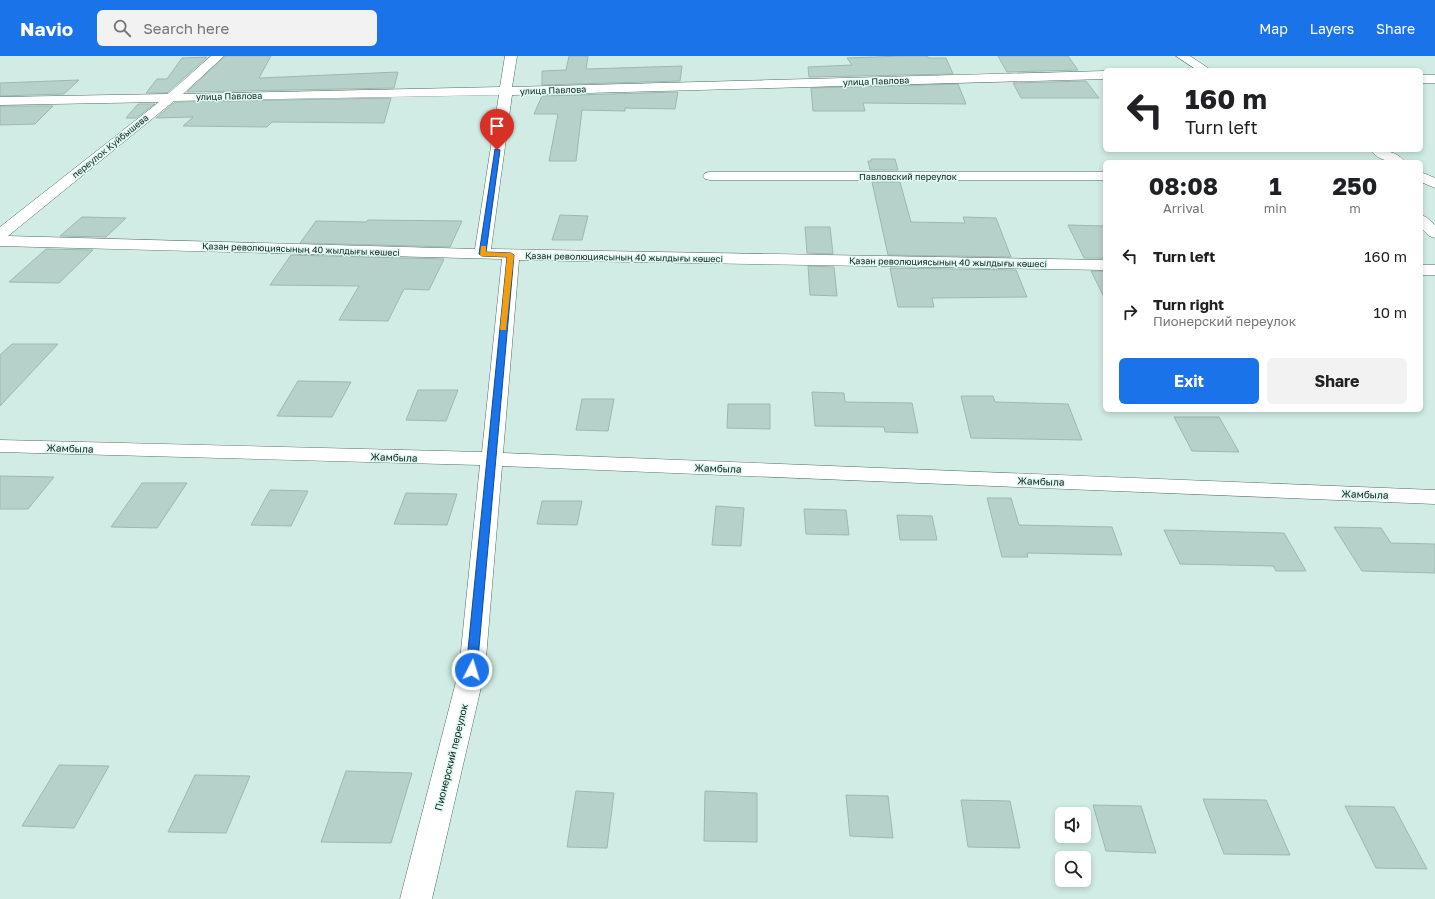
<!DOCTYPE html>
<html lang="en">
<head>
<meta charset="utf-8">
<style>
  :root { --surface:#fff; --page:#f2f2f2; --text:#202124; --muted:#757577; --accent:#1a73e8 }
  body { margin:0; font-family:"Golos Text",sans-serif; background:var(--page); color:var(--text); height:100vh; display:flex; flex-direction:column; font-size:15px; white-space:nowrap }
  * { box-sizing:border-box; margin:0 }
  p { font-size:13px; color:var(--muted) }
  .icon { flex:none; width:22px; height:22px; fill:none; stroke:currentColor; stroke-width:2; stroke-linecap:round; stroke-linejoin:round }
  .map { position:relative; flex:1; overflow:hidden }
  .sheet { position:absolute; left:1103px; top:104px; width:320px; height:252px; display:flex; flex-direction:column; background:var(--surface); border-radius:6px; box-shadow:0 2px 6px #0003 }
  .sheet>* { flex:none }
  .top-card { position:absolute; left:1103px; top:12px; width:320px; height:84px; border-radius:6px; box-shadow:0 2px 6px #0003; background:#fff; color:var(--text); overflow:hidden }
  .fabs { position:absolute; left:1055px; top:751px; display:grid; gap:8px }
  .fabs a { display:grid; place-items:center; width:36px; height:36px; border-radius:6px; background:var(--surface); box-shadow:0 2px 6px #0003; font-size:20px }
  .pin { position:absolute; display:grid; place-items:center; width:34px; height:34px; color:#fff; margin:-41px -17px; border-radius:50% 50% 50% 0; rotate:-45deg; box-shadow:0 0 4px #0007 }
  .pin .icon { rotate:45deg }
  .me { position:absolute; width:44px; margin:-22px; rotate:5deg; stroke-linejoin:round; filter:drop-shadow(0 0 3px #0008) }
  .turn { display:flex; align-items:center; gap:14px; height:84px; padding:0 16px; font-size:18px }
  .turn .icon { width:52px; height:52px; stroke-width:2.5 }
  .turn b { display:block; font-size:28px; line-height:34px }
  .eta { display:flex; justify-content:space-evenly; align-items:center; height:68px; text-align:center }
  .eta b { font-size:24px; font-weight:700; line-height:28px }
  .button { display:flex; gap:8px; margin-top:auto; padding:8px 16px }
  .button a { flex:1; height:46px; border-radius:6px; background:var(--accent); color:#fff; font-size:16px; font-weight:700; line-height:46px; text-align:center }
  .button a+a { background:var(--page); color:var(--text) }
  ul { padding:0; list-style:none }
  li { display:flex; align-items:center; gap:12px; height:56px; padding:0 16px }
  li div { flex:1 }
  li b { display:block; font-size:15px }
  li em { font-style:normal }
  header { display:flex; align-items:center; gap:24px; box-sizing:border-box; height:56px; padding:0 20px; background:var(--accent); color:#fff }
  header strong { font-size:19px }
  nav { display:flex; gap:22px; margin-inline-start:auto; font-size:14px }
  .search { width:280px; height:36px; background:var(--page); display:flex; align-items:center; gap:10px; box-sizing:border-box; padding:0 14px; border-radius:6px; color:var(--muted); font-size:15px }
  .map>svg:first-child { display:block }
  .building { fill:#b6d1ca; stroke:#9db8b1 }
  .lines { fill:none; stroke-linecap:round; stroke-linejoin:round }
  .minor-casing { stroke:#536c65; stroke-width:1 }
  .minor { fill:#fff; fill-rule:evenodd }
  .route { fill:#1a73e8; stroke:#114b97 }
  .slow { fill:#f59e0b }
  .labels { text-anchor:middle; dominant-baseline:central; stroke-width:3; stroke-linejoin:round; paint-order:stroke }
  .far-street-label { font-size:9px; fill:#151f1d; stroke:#ddf9f1 }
  .street-label { font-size:10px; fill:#151f1d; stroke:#ddf9f1 }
</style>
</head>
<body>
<header>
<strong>Navio</strong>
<div class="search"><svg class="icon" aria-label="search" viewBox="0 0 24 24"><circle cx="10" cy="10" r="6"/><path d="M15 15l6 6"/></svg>Search here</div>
<nav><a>Map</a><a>Layers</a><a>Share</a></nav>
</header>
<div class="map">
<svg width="1435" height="843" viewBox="0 0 1435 843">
  <rect width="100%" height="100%" fill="#d0ece4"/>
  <g class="building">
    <path d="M225 0H271L259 22 398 16 394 32 187 36Z"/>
    <path d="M569 0H588L586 13 682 10 680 25 542 29V15L566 14Z"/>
    <path d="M901 0H927L929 2H946L953 18 809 21 808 11 852 9 847 2Z"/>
    <path d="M998 0H1068L1078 14 1007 16Z"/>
    <path d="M207 1 167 37H146L157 23H167L182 2Z"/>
    <path d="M79 24 64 38 0 40V27Z"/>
    <path d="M1086 25 1099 42H1021L1013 27Z"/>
    <path d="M958 28 966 48 863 47 865 55H813L811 32Z"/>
    <path d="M678 36 675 53 625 52V55L582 54 576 105H549L558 58H534L542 40Z"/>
    <path d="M391 42 384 67 272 66 267 71 183 70 193 61 156 62 175 46Z"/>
    <path d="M138 48H155L136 62H126Z"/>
    <path d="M0 50H53L35 68 0 69Z"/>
    <path d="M871 103H895L898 114H870L868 105H872Z"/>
    <path d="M872 126H900L911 166 965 167 963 161 996 162 1011 201 888 199Z"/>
    <path d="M560 159 588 160 582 184H552Z"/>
    <path d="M82 161 126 162 106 181 60 180Z"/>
    <path d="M368 164 462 165 450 191 300 187 316 165 366 166Z"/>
    <path d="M1068 169 1105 170V202H1084Z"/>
    <path d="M805 171H830L833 198 807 197Z"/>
    <path d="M46 193 93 194 59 227 9 226Z"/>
    <path d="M291 199 444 203 429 234 404 233 388 265 339 264 359 230 270 229Z"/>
    <path d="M808 210 834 211 837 240 810 239Z"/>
    <path d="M890 212 1016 214 1027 241 932 242 934 251H898Z"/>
    <path d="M1091 215H1105V243Z"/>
    <path d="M12 288H58L0 350V299Z"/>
    <path d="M298 325 351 326 332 361 277 360Z"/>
    <path d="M418 334H458L446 365 406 364Z"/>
    <path d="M812 336 844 337 845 346 912 347 918 377 885 376 884 371 815 370Z"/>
    <path d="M961 340H993L995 346 1068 348 1082 384 971 382Z"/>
    <path d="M582 343H614L608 375 576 374Z"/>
    <path d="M728 348H770V373L727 372Z"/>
    <path d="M1174 361H1219L1239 396 1192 395Z"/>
    <path d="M0 420 54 421 28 453H0Z"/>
    <path d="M142 427H187L157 472 111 471Z"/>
    <path d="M270 434 308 435 291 470 251 469Z"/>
    <path d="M406 437 457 438 447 469 394 468Z"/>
    <path d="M987 442H1011L1019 469 1112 471 1122 499 1027 497 1028 501H1002Z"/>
    <path d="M542 445H582L577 469 537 468Z"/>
    <path d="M716 450 744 452 741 490 712 489Z"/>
    <path d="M804 453 846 454 849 479 806 478Z"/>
    <path d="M897 459 932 460 937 484H900Z"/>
    <path d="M1334 471 1381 472 1391 487 1435 488V517L1362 515Z"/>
    <path d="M1164 474 1284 477 1306 515H1276L1273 510 1180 508Z"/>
    <path d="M59 709 109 710 74 772 22 770Z"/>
    <path d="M346 715 412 717 391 787 321 786Z"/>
    <path d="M195 719 250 720 226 777 168 776Z"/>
    <path d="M576 735 614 737 607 792 567 791Z"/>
    <path d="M705 735 757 737V786L704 785Z"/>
    <path d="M846 739 888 740 893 782 850 780Z"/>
    <path d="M1203 743 1266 744 1290 799 1224 798Z"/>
    <path d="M961 744 1010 745 1020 792 968 791Z"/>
    <path d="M1093 749 1141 750 1156 797 1106 795Z"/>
    <path d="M1345 750 1394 751 1427 813 1376 812Z"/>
  </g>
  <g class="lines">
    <g class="minor-casing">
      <g id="minor">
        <path d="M211 0H224L183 38 500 31 505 0H517L512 31 1105 15V23L512 39 491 193 1105 204V214L519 204 503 397 1435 434V448L502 410 485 614 432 843H400L459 614 480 409 0 396V384L482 396 502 203 0 190V171L159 46 0 49V41L168 38ZM499 39 475 193 8 180 174 45Z"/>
        <path d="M1176 0H1190L1211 14H1197Z"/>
        <rect x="1421" y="19" width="14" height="8"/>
        <path d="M1371 94C1384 94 1397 95 1405 106 1392 106 1379 106 1371 94Z"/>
        <path d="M710 116H1105V124H710L705 123 703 120 705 117Z"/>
        <path d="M1421 116 1435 122V132L1421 126Z"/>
        <path d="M1421 159 1426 161 1435 169V182L1429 180 1421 172Z"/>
        <rect x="1421" y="209" width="14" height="10"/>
      </g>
    </g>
    <use href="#minor" class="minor"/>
  </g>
  <path class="route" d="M495 93 500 94 486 196 511 197 514 199 477 614 475 617 472 618 468 617 466 614 507 201 482 200 479 198Z"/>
  <path class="slow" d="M481 190H486V196L511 197 514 199 506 274H501L500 273 507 201 480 200Z"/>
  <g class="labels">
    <g class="far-street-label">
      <text transform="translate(876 25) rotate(-2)">улица Павлова</text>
      <text transform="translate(553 34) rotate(-2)">улица Павлова</text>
      <text transform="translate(229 40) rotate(-1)">улица Павлова</text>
      <text transform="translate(110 90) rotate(-39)">переулок Куйбышева</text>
      <text x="908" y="120">Павловский переулок</text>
      <text transform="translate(301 193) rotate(2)">Қазан революциясының 40 жылдығы көшесі</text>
      <text transform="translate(624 201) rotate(1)">Қазан революциясының 40 жылдығы көшесі</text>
      <text transform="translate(948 206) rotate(1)">Қазан революциясының 40 жылдығы көшесі</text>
    </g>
    <g class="street-label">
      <text transform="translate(70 392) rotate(2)">Жамбыла</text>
      <text transform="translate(394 401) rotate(2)">Жамбыла</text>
      <text transform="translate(718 412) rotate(2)">Жамбыла</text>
      <text transform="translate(1041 425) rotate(2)">Жамбыла</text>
      <text transform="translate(1365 438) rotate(2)">Жамбыла</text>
      <text transform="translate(451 701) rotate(-76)">Пионерский переулок</text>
    </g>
  </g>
</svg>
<div class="fabs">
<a><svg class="icon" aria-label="sound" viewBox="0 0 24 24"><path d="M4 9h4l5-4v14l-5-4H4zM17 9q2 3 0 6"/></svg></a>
<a><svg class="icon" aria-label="search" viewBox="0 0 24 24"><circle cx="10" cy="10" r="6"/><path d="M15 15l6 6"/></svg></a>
</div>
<div class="pin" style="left:497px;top:94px;background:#d93025"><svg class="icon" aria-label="arrive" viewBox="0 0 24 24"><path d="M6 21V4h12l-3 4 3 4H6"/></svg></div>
<svg class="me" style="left:472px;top:614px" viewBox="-20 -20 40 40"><circle r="17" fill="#1a73e8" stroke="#fff" stroke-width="3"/><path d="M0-11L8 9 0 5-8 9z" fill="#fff"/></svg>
<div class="top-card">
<div class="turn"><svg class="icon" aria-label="left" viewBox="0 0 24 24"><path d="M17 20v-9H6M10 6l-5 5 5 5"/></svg><div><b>160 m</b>Turn left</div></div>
</div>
<section class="sheet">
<div class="eta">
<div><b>08:08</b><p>Arrival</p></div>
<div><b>1</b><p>min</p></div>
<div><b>250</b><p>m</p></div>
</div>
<ul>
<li><svg class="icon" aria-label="left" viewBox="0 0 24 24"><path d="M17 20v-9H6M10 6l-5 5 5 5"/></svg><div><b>Turn left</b></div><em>160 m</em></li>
<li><svg class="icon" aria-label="right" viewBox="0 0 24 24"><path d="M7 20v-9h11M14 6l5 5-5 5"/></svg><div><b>Turn right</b><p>Пионерский переулок</p></div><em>10 m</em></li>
</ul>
<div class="button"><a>Exit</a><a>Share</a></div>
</section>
</div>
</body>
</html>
